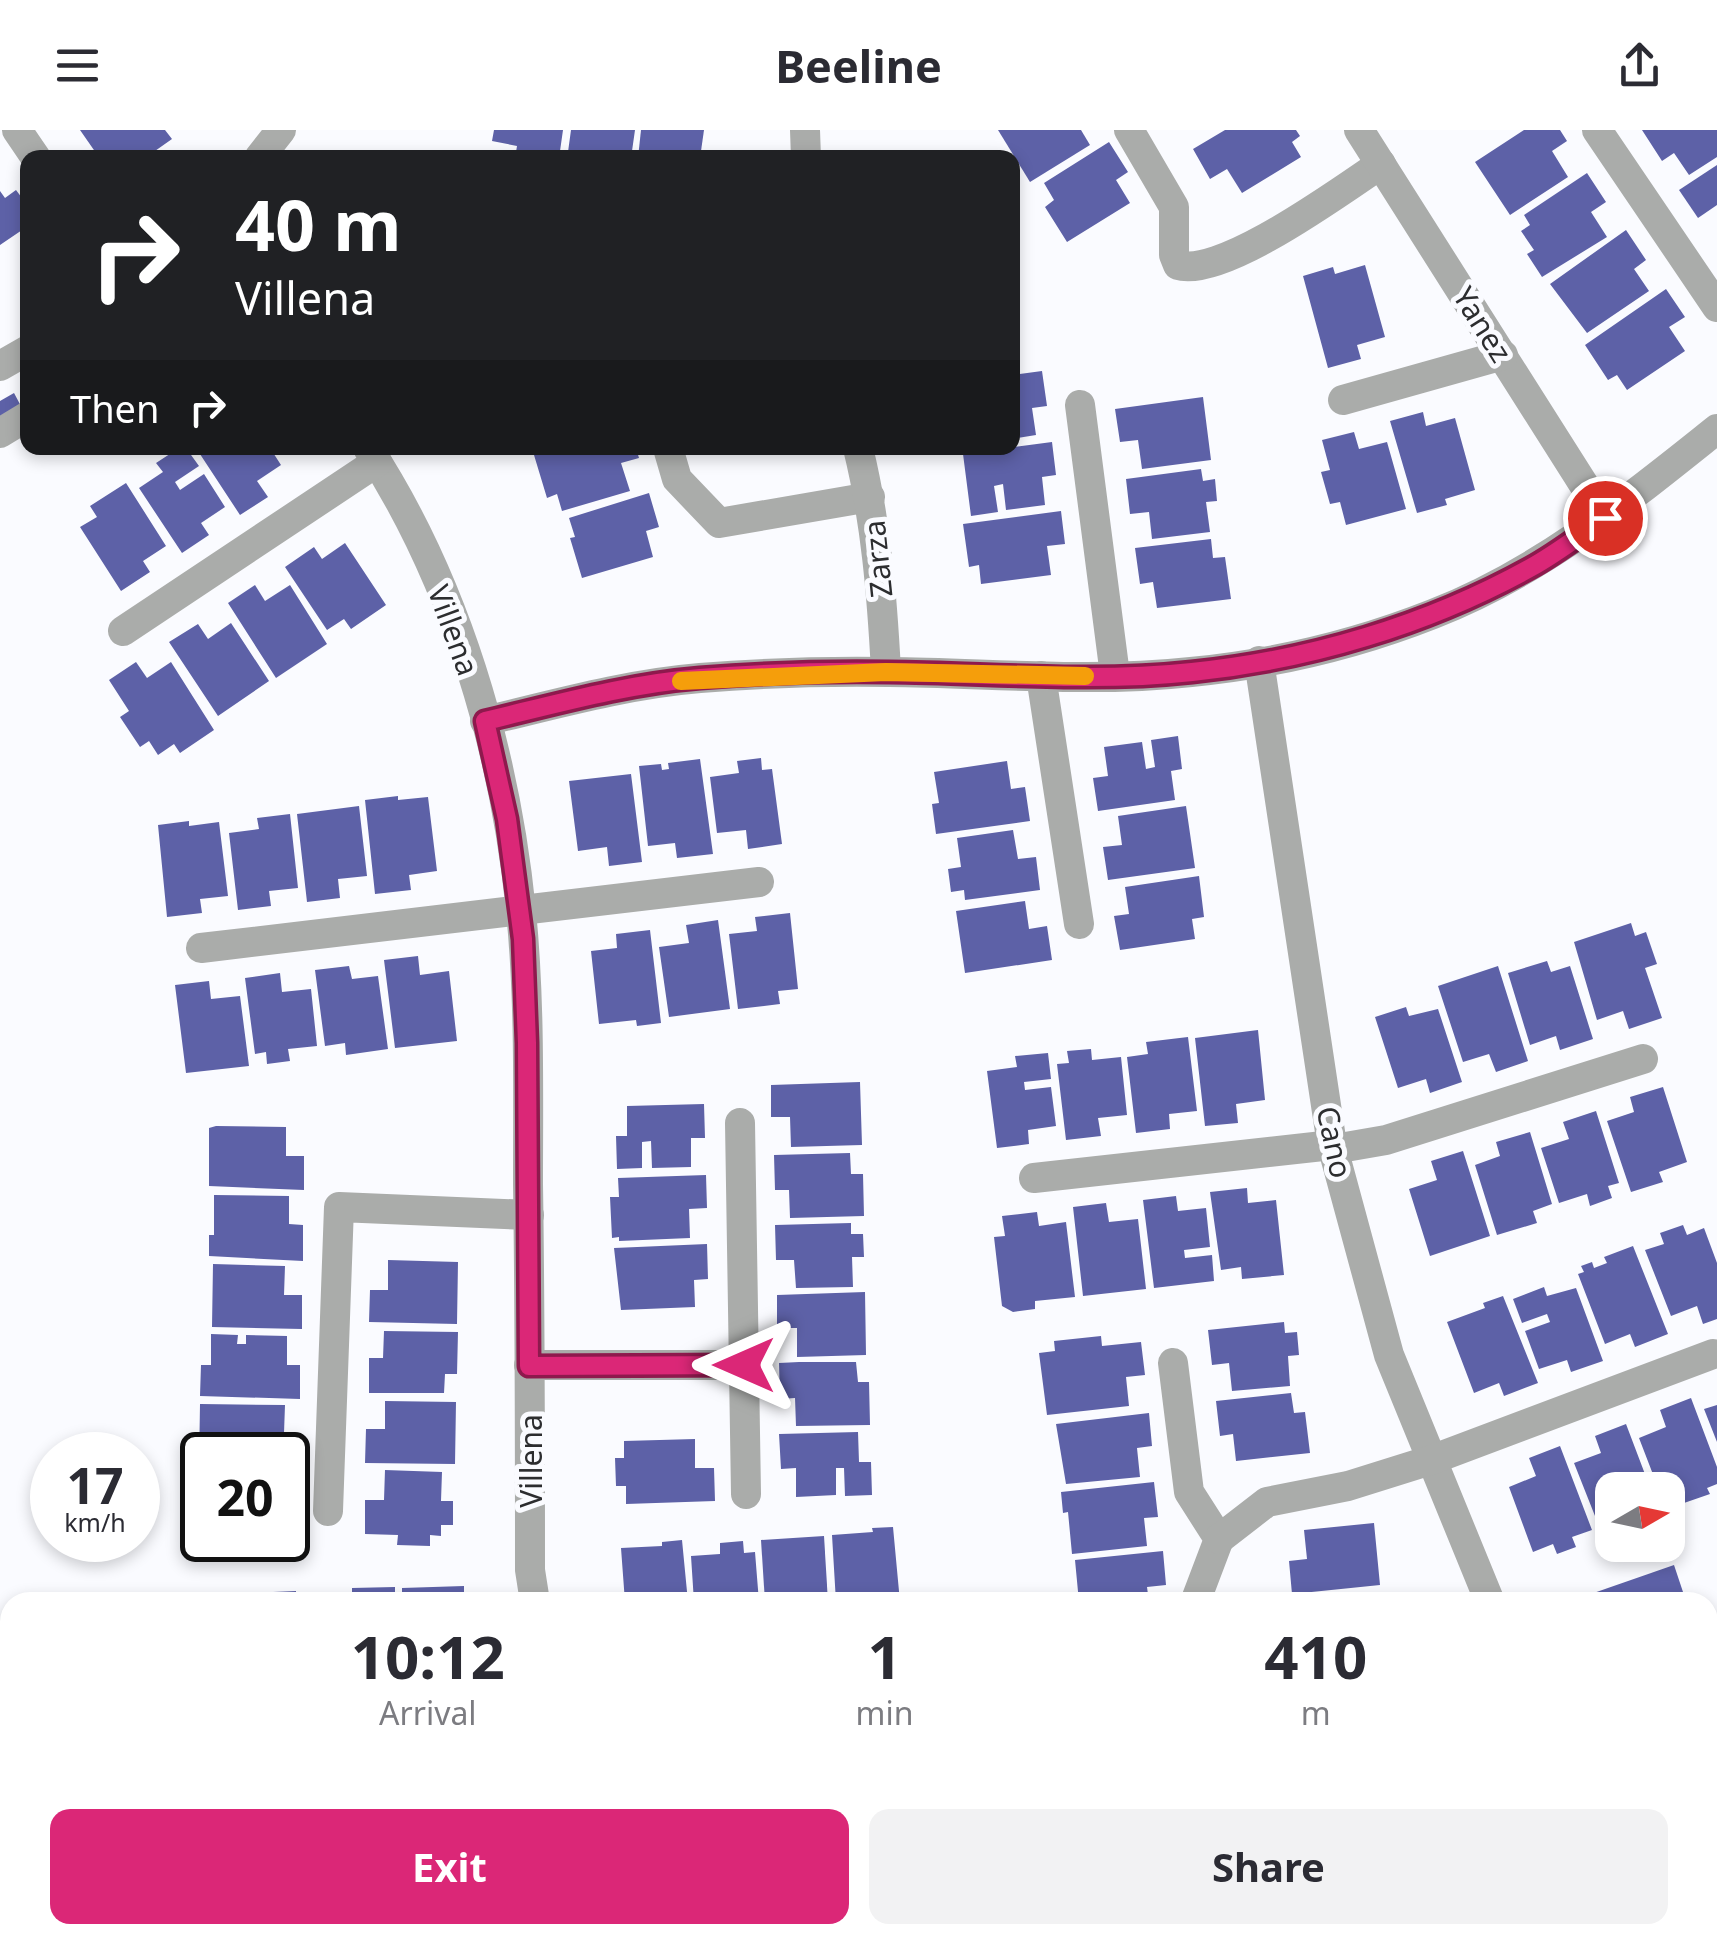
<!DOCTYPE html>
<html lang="en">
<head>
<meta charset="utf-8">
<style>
  :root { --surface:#fff; --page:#f2f2f3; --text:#2b2b33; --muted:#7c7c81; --accent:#db2777 }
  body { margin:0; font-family:"Noto Sans",sans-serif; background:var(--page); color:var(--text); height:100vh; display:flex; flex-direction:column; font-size:38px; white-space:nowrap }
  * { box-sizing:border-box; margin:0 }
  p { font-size:32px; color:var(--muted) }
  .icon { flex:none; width:55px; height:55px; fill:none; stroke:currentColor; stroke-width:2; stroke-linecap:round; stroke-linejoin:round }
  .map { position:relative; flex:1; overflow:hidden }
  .sheet { position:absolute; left:0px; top:1462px; width:1718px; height:352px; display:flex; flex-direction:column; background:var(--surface); border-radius:30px 30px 0 0; box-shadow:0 5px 15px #0003 }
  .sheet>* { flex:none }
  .top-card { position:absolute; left:20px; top:20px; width:1000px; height:305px; border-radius:20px; box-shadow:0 5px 15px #0003; background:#202124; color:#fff; overflow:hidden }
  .needle { width:65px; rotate:81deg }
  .buttons { position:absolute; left:1595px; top:1342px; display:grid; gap:20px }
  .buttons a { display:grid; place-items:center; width:90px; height:90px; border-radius:20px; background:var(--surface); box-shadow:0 5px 15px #0003; font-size:50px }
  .speed { position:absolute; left:30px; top:1302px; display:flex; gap:20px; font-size:50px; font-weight:700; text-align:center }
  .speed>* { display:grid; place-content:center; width:130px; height:130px; border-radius:50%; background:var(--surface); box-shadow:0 5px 15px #0003; line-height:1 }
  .speed small { font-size:25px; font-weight:400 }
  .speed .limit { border:5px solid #111; border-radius:15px; background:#fff; color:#111 }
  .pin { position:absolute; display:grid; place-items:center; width:85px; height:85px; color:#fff; margin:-42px; border:5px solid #fff; border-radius:50%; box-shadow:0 2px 10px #0007 }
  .me { position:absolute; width:110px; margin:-55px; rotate:270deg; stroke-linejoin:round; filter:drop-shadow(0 0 8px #0008) }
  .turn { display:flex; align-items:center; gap:35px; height:210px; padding:0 50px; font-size:45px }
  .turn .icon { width:130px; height:130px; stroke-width:2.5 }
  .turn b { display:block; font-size:70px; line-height:85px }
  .then { display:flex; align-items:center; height:95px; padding:0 50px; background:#0003; gap:20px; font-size:38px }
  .eta { display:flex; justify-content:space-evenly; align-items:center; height:170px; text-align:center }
  .eta b { font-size:60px; font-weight:700; line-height:70px }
  .button { display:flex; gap:20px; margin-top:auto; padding:20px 50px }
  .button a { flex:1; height:115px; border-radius:20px; background:var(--accent); color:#fff; font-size:40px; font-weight:700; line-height:115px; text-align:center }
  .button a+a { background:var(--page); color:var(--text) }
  header { display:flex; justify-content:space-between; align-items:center; height:130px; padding:0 50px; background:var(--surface); font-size:45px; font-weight:700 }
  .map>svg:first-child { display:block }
  .building { fill:#5d61a7 }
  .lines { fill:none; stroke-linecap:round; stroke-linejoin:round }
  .minor { stroke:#aaacaa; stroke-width:30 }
  .route-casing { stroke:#8e194d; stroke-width:25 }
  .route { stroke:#db2777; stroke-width:18 }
  .slow { stroke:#f59e0b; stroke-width:18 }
  .labels { text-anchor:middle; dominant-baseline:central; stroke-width:10; stroke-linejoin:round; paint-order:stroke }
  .street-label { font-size:30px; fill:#2c2d2f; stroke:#fafbff }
</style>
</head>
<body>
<header><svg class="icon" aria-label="menu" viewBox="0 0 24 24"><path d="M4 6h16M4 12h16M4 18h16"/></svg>Beeline<svg class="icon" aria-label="share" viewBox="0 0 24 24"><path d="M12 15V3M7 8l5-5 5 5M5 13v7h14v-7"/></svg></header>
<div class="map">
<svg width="1717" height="1813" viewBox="0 0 1717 1813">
  <rect width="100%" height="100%" fill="#fafbff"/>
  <g class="building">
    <path d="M80 0H165L172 9 145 28H89L96 23Z"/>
    <path d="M494 0H563L559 28H515L517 16 492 11Z"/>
    <path d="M571 0H635L631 28H578L579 24 568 22Z"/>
    <path d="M641 0H704L700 28H638Z"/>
    <path d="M998 0H1081L1090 15 1030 52Z"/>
    <path d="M1225 0H1296L1300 6 1292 12 1301 27 1242 63 1227 39 1210 49 1193 19Z"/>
    <path d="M1524 0H1560L1567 11 1552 21 1568 47 1510 85 1475 32Z"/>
    <path d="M1642 0H1717V27L1689 45 1674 23 1662 31Z"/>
    <path d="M1109 12 1128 42 1116 50 1130 73 1067 112 1045 77 1054 70 1044 53Z"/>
    <path d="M1717 35V75L1698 88 1679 60Z"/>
    <path d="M1587 43 1606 72 1591 82 1607 107 1542 147 1527 124 1534 120 1521 101 1530 95 1524 85Z"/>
    <path d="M16 60 28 76V96L0 115V61L5 68Z"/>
    <path d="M1626 100 1646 130 1634 139 1649 161 1587 203 1550 154Z"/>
    <path d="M1365 135 1385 207 1357 215 1361 229 1328 238 1303 146 1333 137 1335 144Z"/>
    <path d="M1666 159 1685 187 1669 197 1685 221 1627 260 1617 245 1608 250 1585 215Z"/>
    <path d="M1042 241 1047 276 1032 278 1036 305 1012 309V245Z"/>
    <path d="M14 263 22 278 0 290V271Z"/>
    <path d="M1203 267 1211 330 1142 339 1138 310 1120 312 1115 279Z"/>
    <path d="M1423 282 1426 296 1455 288 1475 360 1445 369 1447 375 1417 383 1390 291Z"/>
    <path d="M1354 302 1359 319 1387 312 1406 379 1346 395 1340 372 1330 374 1321 342 1330 340 1322 310Z"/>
    <path d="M1052 312 1056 345 1042 347 1045 375 1006 380 1003 354 994 356 998 382 971 386 963 324Z"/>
    <path d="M179 318H186L199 336 175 352 180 360 204 344 225 377 201 393 209 405 182 423 139 358 163 342 156 333Z"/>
    <path d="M196 318H270L281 335 257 351 268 367 240 385Z"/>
    <path d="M558 318H636L639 328 621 333 630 361 562 381 557 364 547 368 534 325Z"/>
    <path d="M1201 339 1203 351 1215 349 1217 371 1206 372 1210 402 1152 409 1149 382 1130 384 1126 349Z"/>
    <path d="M126 353 166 416 143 431 150 442 121 461 80 397 97 387 90 376Z"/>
    <path d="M649 363 659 397 646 401 653 427 582 448 570 408 575 407 569 388Z"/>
    <path d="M1061 381 1065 414 1047 416 1051 445 981 454 979 435 969 437 963 394Z"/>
    <path d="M1211 409 1213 428 1225 427 1231 469 1157 478 1153 452 1140 454 1135 418Z"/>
    <path d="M345 413 386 475 351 499 344 489 327 500 285 437 314 417 322 429Z"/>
    <path d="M255 455 265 471 290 455 327 514 276 548 228 473Z"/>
    <path d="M231 493 269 551 218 586 169 512 198 494 208 509Z"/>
    <path d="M136 532 147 548 171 532 214 600 180 623 174 614 158 625 149 611 140 617 120 587 129 581 109 550Z"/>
    <path d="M1178 606 1182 639 1171 641 1175 670 1098 681 1093 648 1108 646 1104 617 1142 612 1146 639 1155 637 1151 610Z"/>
    <path d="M761 628 762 640 772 639 782 714 748 719 746 700 717 703 710 647 739 643 737 631Z"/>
    <path d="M700 629 713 724 677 728 675 713 648 716 639 636 661 634 662 640 669 639 668 633Z"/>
    <path d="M1007 631 1011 659 1025 657 1030 691 936 704 932 674 939 673 934 642Z"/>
    <path d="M631 644 642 732 609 736 607 717 578 721 569 651Z"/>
    <path d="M398 666V670L428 667 437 741 409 745 411 760 375 764 365 670Z"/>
    <path d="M359 676 367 746 338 749 340 768 307 772 297 684Z"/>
    <path d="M1186 676 1195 738 1108 750 1103 717 1122 715 1118 686Z"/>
    <path d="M290 684 298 758 269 761 271 776 238 780 229 703 259 699 257 688Z"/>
    <path d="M189 691V696L219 692 228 766 200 769 202 783 167 787 158 695Z"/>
    <path d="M1013 700 1018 729 1036 727 1040 760 965 770 964 760 951 762 948 739 961 737 957 708Z"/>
    <path d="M1199 746 1204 787 1192 789 1195 809 1120 820 1114 786 1129 784 1125 757Z"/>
    <path d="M1025 771 1029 799 1047 796 1052 830 965 843 956 781Z"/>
    <path d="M790 783 798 859 778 861 780 874 738 879 729 804 757 801 755 787Z"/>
    <path d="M718 790 730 879 669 887 659 817 689 813 686 795Z"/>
    <path d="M1631 793 1635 806 1646 802 1657 834 1645 838 1662 888 1629 899 1623 881 1597 890 1574 812Z"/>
    <path d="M650 800 661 893 637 896 636 890 599 894 591 821 617 818 616 804Z"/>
    <path d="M418 826 420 845 449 841 457 911 395 918 384 830Z"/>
    <path d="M1547 831 1551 842 1570 836 1593 909 1560 920 1556 906 1530 915 1508 843Z"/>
    <path d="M349 836 352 849 378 846 388 919 346 925 345 913 325 916 315 840Z"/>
    <path d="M1498 836 1528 931 1496 942 1489 924 1463 932 1438 856Z"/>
    <path d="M280 843 282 862 311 859 317 916 288 919 290 931 267 934 266 922 255 924 245 848Z"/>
    <path d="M209 851 211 869 240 866 249 936 186 943 175 855Z"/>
    <path d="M1406 877 1409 886 1438 879 1462 952 1430 963 1426 949 1398 958 1375 887Z"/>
    <path d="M1258 900 1265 970 1236 974 1238 993 1205 996 1195 908Z"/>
    <path d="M1188 907 1197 981 1169 984 1170 999 1136 1003 1127 927 1148 924 1146 912Z"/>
    <path d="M1091 919 1092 930 1121 927 1127 985 1098 988 1101 1006 1066 1010 1057 934 1069 933 1067 921Z"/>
    <path d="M1048 923 1051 949 1024 952 1025 960 1051 957 1056 996 1028 1000 1029 1014 997 1018 987 941 1017 937 1015 926Z"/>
    <path d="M860 952 862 1015 791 1017 790 987H771V955Z"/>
    <path d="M1663 957 1687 1032 1659 1042 1663 1052 1631 1062 1607 991 1634 982 1630 967Z"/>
    <path d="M704 974 705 1008H691V1037L652 1038 651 1011 642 1012V1038L617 1039 616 1006H627V976Z"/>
    <path d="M1596 981 1619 1053 1608 1056 1612 1068 1590 1076 1587 1064 1559 1073 1541 1018 1569 1009 1563 992Z"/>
    <path d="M216 996 286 997V1026H304V1060L209 1056V998Z"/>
    <path d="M1530 1002 1552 1074 1533 1081 1537 1093 1497 1105 1475 1035 1500 1026 1496 1012Z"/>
    <path d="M1463 1021 1490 1106 1430 1126 1409 1059 1437 1050 1431 1031Z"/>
    <path d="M850 1023 851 1044H863L864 1086 790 1088 789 1060H775L774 1025Z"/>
    <path d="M706 1045 707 1078 689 1079 690 1108 619 1111V1107L612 1108 610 1067H619L618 1048Z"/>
    <path d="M1247 1058 1248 1073 1276 1070 1284 1145 1242 1149 1241 1137 1221 1140 1210 1062Z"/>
    <path d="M214 1065 289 1066V1094L303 1095V1131L209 1126V1105H214Z"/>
    <path d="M1176 1066 1178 1081 1206 1078 1210 1117 1184 1120 1185 1128 1212 1125 1214 1151 1154 1158 1143 1070Z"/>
    <path d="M1106 1073 1109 1092 1138 1089 1146 1159 1083 1166 1073 1077Z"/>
    <path d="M1037 1082 1039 1096 1066 1092 1075 1167 1035 1171V1179L1013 1182 1002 1176 994 1107 1005 1106 1002 1086Z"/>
    <path d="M851 1093V1104H863L864 1127H852L853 1157 796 1158 794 1130H776L775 1095Z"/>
    <path d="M1683 1095 1687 1105 1704 1098 1717 1133V1189L1703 1194 1697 1176 1671 1186 1645 1120 1664 1114 1660 1103Z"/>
    <path d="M707 1114 708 1149 694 1150 695 1177 621 1180 614 1118Z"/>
    <path d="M1633 1116 1668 1204 1635 1217 1630 1204 1605 1214 1578 1144 1584 1142 1581 1136 1592 1132 1594 1138 1607 1133 1604 1127Z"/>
    <path d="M388 1130 458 1132 457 1194 369 1192 370 1160H388Z"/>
    <path d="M213 1134 285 1136 284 1165H302V1199L212 1197Z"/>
    <path d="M1544 1157 1547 1166 1576 1158 1603 1231 1571 1242 1567 1230 1539 1239 1525 1201 1550 1192 1547 1184 1522 1193 1513 1169Z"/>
    <path d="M865 1162 866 1225 797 1227V1198H777V1165Z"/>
    <path d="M1503 1166 1538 1253 1504 1266 1499 1253 1474 1263 1447 1192 1485 1178 1483 1173Z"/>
    <path d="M1284 1192 1285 1203 1297 1202 1299 1225 1288 1226 1290 1256 1232 1261 1229 1233 1212 1235 1208 1200Z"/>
    <path d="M384 1201 458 1202 457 1244H445L444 1263H369V1228H383Z"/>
    <path d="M211 1204 238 1205 237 1214H246V1205L287 1206V1235H300V1269L200 1266 201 1235H211Z"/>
    <path d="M1101 1206 1102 1216 1141 1212 1145 1245 1126 1247 1129 1276 1047 1285 1039 1223 1055 1221 1054 1211Z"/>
    <path d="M799 1232H856L858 1252H869L870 1295 796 1296 795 1268 780 1269 779 1233Z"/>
    <path d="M1291 1263 1294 1283 1305 1282 1310 1323 1236 1331 1233 1304 1220 1306 1216 1271Z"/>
    <path d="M1691 1268 1717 1337V1354L1707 1358 1710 1364 1684 1373 1681 1366 1668 1371V1360H1659L1639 1308 1666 1297 1660 1280Z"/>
    <path d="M385 1271 456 1272 455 1334 365 1333 366 1299H385Z"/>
    <path d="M200 1274 285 1275 284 1303 298 1304 297 1338H288V1325H202V1336H199Z"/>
    <path d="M1717 1275V1312L1704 1279Z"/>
    <path d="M1149 1283 1152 1316 1137 1318 1140 1347 1066 1354 1056 1294Z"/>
    <path d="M1626 1294 1651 1360H1612V1380L1595 1386 1574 1333 1601 1323 1595 1306Z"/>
    <path d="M858 1302 859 1332H871L872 1365 845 1366 844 1338H836V1365L796 1367V1338L781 1339 779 1304Z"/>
    <path d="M695 1309V1338H714L715 1371 626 1374V1356H616L615 1328H624V1311Z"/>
    <path d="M1560 1316 1592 1400 1572 1407 1576 1417 1557 1424 1553 1414 1533 1422 1509 1357 1536 1346 1529 1328Z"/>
    <path d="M385 1340 442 1342 441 1371H453V1395H441V1406L430 1405V1416L397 1415 398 1405 365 1404V1370H384Z"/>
    <path d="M1154 1352 1158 1387 1144 1388 1147 1416 1072 1424 1068 1382 1063 1383 1061 1362Z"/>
    <rect x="288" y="1375" width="10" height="34"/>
    <path d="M1374 1393 1380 1455 1292 1464 1289 1431 1307 1429 1304 1400Z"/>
    <path d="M893 1397 900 1472H836L832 1405 873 1402 872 1398Z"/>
    <path d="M824 1406 828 1472H765L761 1410Z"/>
    <rect x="231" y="1410" width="25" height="8"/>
    <path d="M682 1410 688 1472H625L621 1418 662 1416V1412Z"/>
    <path d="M743 1411 744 1423 755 1422 759 1472H694L691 1426 720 1424V1413Z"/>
    <path d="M1163 1421 1166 1455 1147 1457 1149 1472H1079L1075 1430Z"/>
    <path d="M1674 1435 1685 1468 1673 1472H1587L1585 1466Z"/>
    <path d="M464 1456V1472H402V1458Z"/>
    <path d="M395 1457V1472H352V1458Z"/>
    <path d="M296 1461V1472H274L273 1462Z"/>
    <path d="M253 1462 254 1472H221V1463Z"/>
    <path d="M1717 1569V1635L1708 1639V1572Z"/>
    <path d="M1717 1643V1710L1708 1713V1647Z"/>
    <rect x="168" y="1805" width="63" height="8"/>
    <rect x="239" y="1805" width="63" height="8"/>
    <path d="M308 1805H371V1813H309Z"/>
    <rect x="378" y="1805" width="63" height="8"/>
    <path d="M448 1805H510L511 1813H448Z"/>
    <rect x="518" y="1805" width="63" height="8"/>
    <rect x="995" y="1805" width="39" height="8"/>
    <rect x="1043" y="1805" width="26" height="8"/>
  </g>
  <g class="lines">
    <g class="minor">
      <path d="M17 0 36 28"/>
      <path d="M805 0 806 28"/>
      <path d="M1129 0 1174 77V125L1178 135C1221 149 1342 60 1381 34"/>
      <path d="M1359 0 1605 388"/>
      <path d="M1597 0 1717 177"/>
      <path d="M259 28 281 0"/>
      <path d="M0 236 28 220"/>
      <path d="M1343 270 1503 225"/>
      <path d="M1080 275 1115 545"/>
      <path d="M0 303 28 286"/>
      <path d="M368 318C456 453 505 621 521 781 530 872 528 963 528 1054 530 1183 530 1311 530 1440L535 1472"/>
      <path d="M668 318 677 349 719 393 870 367"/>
      <path d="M858 318C876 391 882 466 886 541"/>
      <path d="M123 501 377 332"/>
      <path d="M1259 531 1332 1015 1389 1225 1490 1472"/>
      <path d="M1041 546 1079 794"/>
      <path d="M485 591C556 574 627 554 700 548 762 543 827 541 889 542 989 543 1091 553 1191 542 1273 534 1357 514 1433 484 1541 442 1628 370 1717 299"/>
      <path d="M201 818 759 752"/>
      <path d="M740 993 746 1364"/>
      <path d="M1334 1019 1386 1010 1643 929"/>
      <path d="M1034 1048 1332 1015"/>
      <path d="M1173 1233 1189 1362 1219 1409 1197 1467 1198 1472"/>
      <path d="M529 1235H744"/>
      <path d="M328 1381 339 1077 529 1085"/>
      <path d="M1219 1409 1267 1372 1348 1356 1431 1330 1713 1224"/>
      <path d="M1708 1801 1717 1799"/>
      <path d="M768 1805 780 1813"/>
      <path d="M1604 1805 1605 1813"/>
      <path d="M672 1813 678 1805"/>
      <path d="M935 1813 938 1805"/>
      <path d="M1638 1813 1683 1805"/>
    </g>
  </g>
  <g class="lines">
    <g class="route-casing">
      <path id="route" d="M744 1235 529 1236 527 913 523 809 507 689 485 591C556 574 627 554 700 548 762 543 827 541 889 542 989 543 1092 553 1192 542 1309 530 1427 495 1530 438 1556 424 1580 405 1605 388"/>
    </g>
    <use href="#route" class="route"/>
    <path class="slow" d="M681 551 886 542 1085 546"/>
  </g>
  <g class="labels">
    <g class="street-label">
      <text transform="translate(1483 194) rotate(58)">Yanez</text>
      <text transform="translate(877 429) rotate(-96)">Zarza</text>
      <text transform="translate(454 500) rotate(70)">Villena</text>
      <text transform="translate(1335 1012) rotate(78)">Cano</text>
      <text transform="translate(530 1331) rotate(-90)">Villena</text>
    </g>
  </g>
</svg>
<div class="buttons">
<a><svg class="needle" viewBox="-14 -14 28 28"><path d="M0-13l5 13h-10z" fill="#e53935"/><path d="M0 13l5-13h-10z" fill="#7c7c81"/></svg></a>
</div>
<div class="speed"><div>17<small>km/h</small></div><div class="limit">20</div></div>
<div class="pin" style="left:1605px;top:388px;background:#d93025"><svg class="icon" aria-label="arrive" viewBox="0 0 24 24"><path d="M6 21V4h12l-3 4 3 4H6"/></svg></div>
<svg class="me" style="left:744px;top:1235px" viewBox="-20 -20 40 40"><path d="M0-17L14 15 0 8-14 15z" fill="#db2777" stroke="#fff" stroke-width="4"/></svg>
<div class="top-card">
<div class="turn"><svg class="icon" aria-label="right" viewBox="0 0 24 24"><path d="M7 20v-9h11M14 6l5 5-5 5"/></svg><div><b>40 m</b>Villena</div></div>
<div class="then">Then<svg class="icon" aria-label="right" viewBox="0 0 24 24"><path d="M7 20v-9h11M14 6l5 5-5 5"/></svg></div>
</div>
<section class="sheet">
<div class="eta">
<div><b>10:12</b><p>Arrival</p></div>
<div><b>1</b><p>min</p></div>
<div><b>410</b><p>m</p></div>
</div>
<div class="button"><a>Exit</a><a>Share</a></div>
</section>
</div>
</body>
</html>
